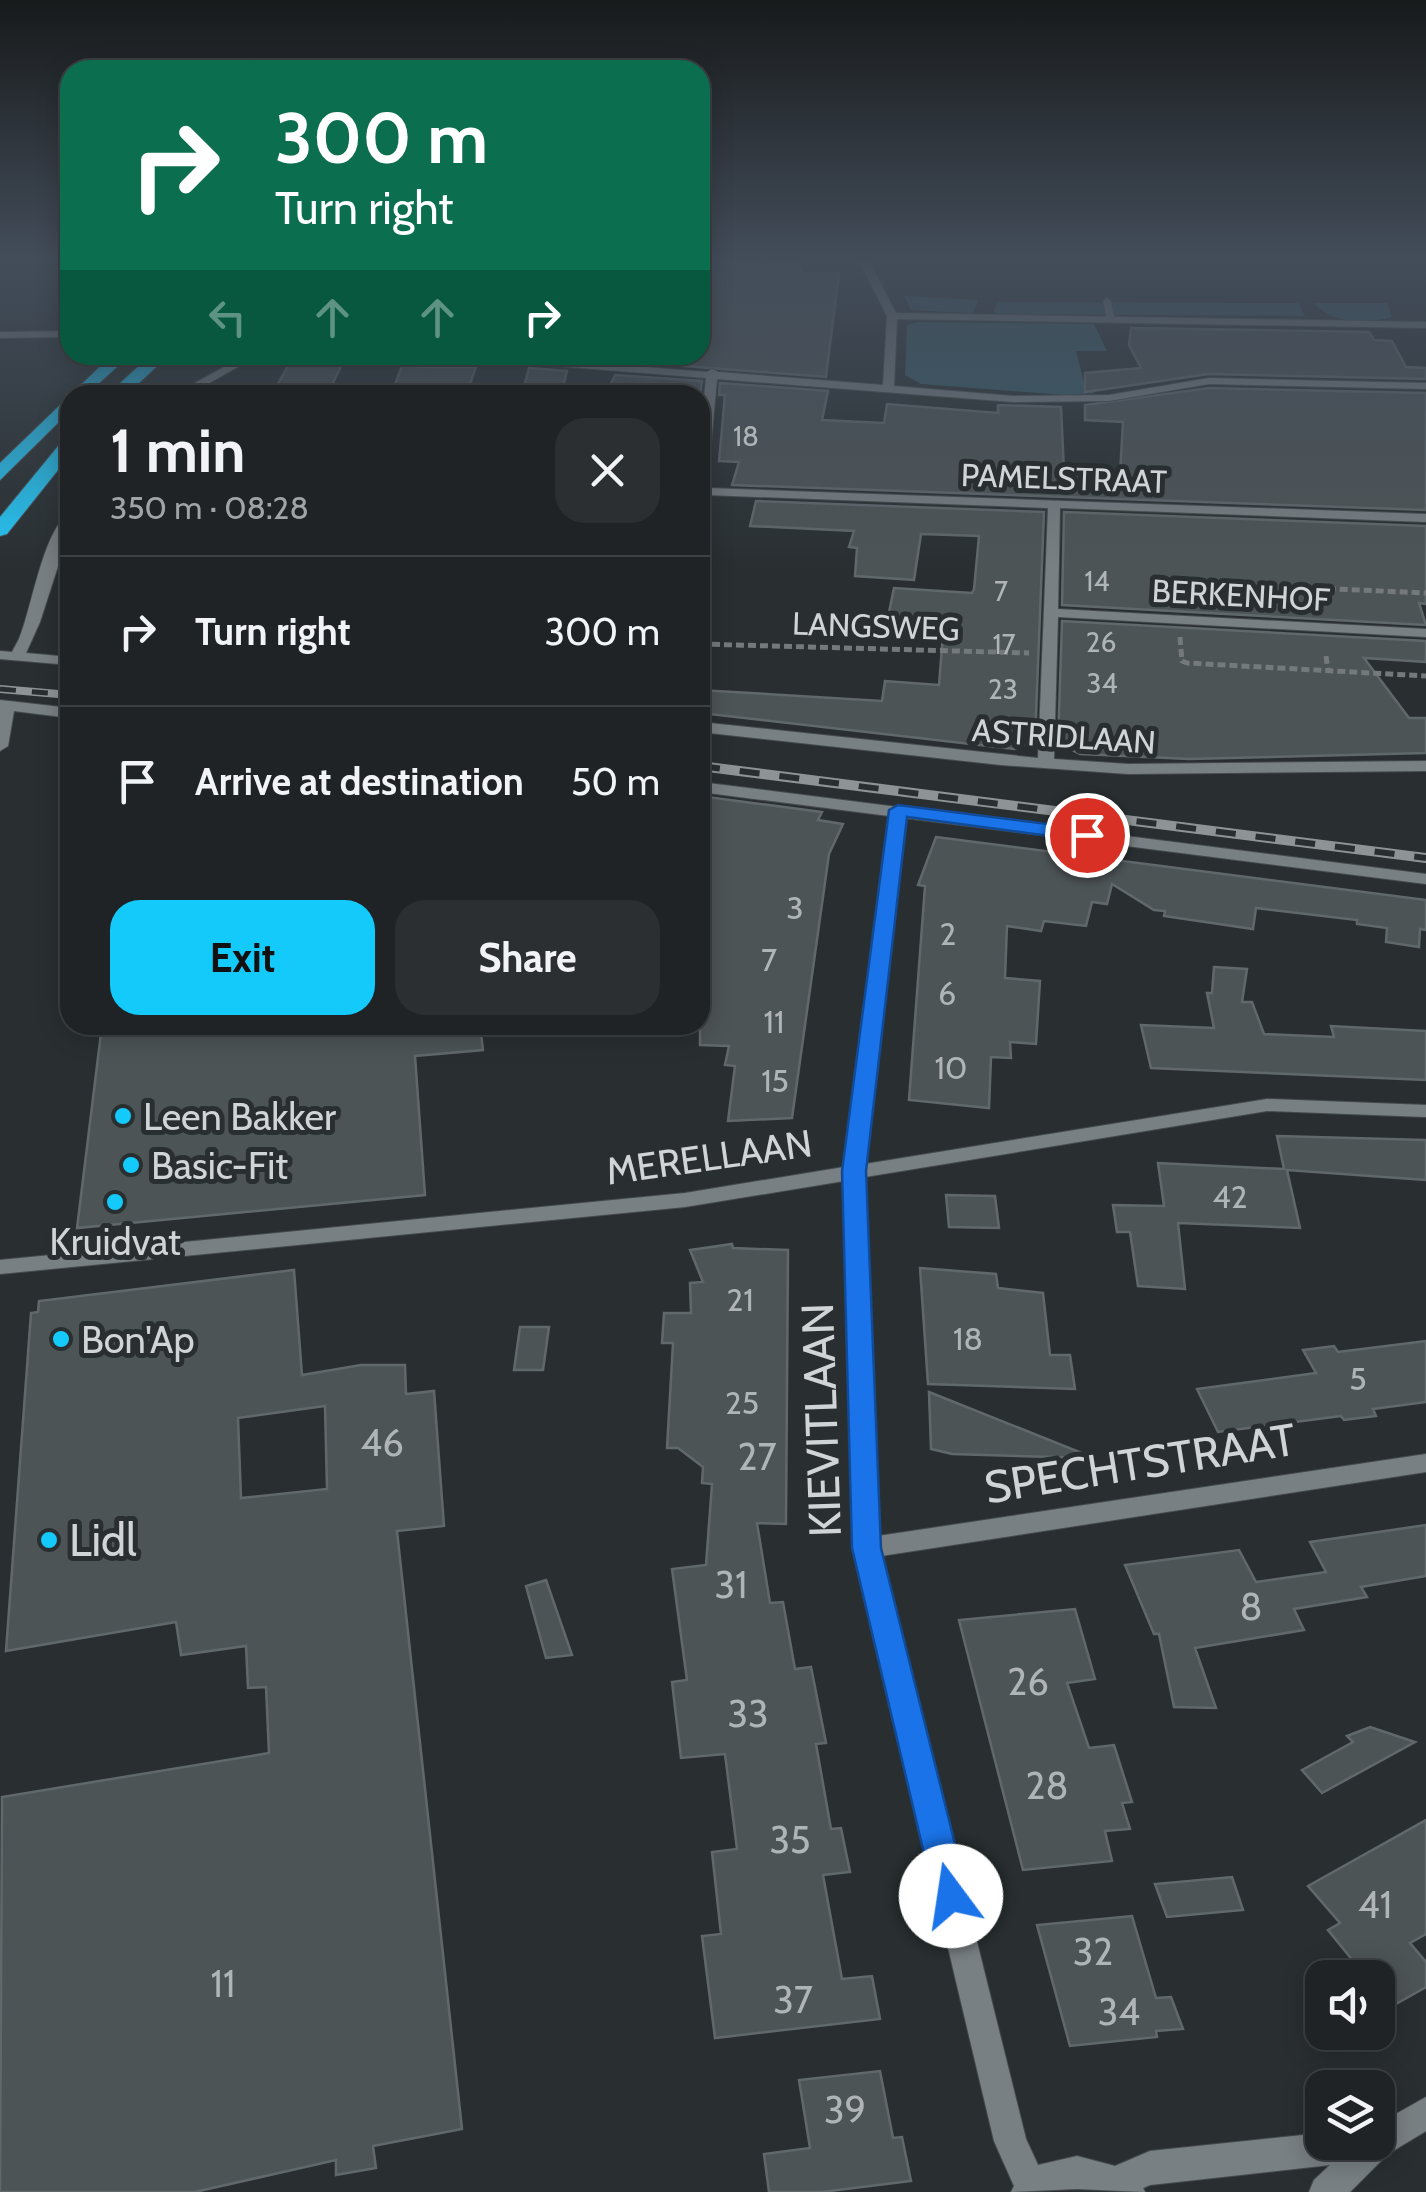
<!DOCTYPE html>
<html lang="en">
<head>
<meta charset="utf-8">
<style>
  :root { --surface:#1f2325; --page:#2c2f32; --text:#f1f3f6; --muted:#a1a4a7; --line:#3c4042; --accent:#13cafb }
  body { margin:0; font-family:Cabin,sans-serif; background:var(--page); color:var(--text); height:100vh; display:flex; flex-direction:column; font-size:38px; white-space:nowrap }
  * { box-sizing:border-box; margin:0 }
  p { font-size:32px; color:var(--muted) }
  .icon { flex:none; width:55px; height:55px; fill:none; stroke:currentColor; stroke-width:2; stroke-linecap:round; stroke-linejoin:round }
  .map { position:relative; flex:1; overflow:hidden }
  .panel { position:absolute; left:60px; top:385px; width:650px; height:650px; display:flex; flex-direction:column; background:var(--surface); border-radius:30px; box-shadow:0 5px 25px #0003,0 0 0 2px var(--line) }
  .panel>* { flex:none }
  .guide { position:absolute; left:60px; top:60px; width:650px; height:305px; border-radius:30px; box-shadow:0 5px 25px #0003,0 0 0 2px var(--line); background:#0b6e4f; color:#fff; overflow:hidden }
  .fabs { position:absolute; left:1305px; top:1960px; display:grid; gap:20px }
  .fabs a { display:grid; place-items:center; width:90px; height:90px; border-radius:20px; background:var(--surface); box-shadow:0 5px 25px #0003,0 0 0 2px var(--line); font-size:50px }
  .pin { position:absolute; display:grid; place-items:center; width:85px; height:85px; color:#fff; margin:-42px; border:5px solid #fff; border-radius:50%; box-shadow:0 2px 10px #0007 }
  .me { position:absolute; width:110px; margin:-55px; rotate:346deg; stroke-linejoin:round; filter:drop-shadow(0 0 8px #0008) }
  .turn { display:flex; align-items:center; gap:35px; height:210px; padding:0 50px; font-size:45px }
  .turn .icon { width:130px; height:130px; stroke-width:2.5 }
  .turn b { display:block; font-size:70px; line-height:85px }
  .lanes { display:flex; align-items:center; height:95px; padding:0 50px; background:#0003; justify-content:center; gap:50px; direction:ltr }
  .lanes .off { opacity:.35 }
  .round { display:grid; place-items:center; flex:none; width:105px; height:105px; border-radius:30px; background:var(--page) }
  .overview { display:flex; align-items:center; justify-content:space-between; height:170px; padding:0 50px }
  h1 { font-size:60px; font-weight:700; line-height:75px }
  .cta { display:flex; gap:20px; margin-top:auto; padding:20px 50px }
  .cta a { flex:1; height:115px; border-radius:30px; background:var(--accent); color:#111; font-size:40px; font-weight:700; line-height:115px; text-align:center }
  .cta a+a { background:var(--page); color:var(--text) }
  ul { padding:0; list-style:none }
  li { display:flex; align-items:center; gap:30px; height:150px; padding:0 50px; border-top:2px solid var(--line) }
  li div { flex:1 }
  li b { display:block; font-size:38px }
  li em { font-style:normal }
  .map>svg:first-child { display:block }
  .green { fill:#385c69 }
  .building { fill:#4d5456; stroke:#61686b; stroke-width:2.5; fill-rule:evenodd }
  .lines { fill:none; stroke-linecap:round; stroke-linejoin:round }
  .lane-casing { stroke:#464c4e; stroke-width:2 }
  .street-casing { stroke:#464c4e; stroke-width:2 }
  .highway-casing { stroke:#464c4e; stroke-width:2 }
  .path { stroke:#74797b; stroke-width:5; stroke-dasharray:8 4; stroke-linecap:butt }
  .lane { fill:#798083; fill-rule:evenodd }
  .street { fill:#798083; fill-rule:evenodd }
  .highway { fill:#25c6f5; fill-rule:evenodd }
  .rail-far1-casing { stroke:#8e9395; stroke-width:8 }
  .rail-casing { stroke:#8e9395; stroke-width:10 }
  .rail-far1 { stroke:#292f31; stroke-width:5; stroke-dasharray:16; stroke-linecap:butt }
  .rail { stroke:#292f31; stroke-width:6; stroke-dasharray:20; stroke-linecap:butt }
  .route { fill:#1a73e8; stroke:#114b97; stroke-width:2.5 }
  .poi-dot { fill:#13cafb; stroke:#292f31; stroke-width:4 }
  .labels { text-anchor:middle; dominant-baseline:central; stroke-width:10; stroke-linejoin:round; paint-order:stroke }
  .far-number-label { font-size:28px; fill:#afb4b6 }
  .far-street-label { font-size:32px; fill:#d0d4d6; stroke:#292f31 }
  .number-label { font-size:32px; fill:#afb4b6 }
  .poi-label { font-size:38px; fill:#d0d4d6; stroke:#292f31; text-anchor:start }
  .street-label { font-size:38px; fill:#d0d4d6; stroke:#292f31 }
  .near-number-label { font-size:38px; fill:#afb4b6 }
  .near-street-label { font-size:45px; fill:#d0d4d6; stroke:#292f31 }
  .near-poi-label { font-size:45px; fill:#d0d4d6; stroke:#292f31; text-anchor:start }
</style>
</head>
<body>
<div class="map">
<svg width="1426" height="2192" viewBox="0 0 1426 2192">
  <rect width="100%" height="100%" fill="#292f31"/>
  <g class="green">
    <path d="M904 296 978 300 973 313 911 310Z"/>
    <path d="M997 302 1298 303 1305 316 999 314 994 312Z"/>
    <path d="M1314 303H1387L1392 317C1367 325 1330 323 1314 303Z"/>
    <path d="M917 322 1094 324 1107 351H1076L1084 382 1095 393 1064 395 921 384 905 375 907 325Z"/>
  </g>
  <g class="building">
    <path d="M700 259H797L802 273H839L826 377 620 361 629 355H700Z"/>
    <path d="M1131 328 1369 332 1374 340 1392 341 1406 367 1426 368V379L1209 374 1085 392V373L1141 368 1129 345Z"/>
    <path d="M293 358H345L329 391 274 390Z"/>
    <path d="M402 366 432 367H476L466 395H391Z"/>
    <path d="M529 368 567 371 561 395H522Z"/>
    <path d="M615 375 702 381 700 395 608 390Z"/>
    <path d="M720 383 828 391 822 420 884 423 887 404 998 413V405L1061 407 1064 471 1120 473 1123 422 1085 420V405L1209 388 1426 393V510L732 485 739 462 719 461 725 395H719Z"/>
    <path d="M756 501 1044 512 1035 741 1014 749 700 713V690L882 701 885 681 939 685 944 621 888 617 894 588 972 593 974 589 979 536 921 534 914 580 855 576 857 548 849 547 854 531 750 526Z"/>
    <path d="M1064 512 1426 526V604L1419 603 1426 625 1062 605Z"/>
    <path d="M1062 621 1426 641V662L1364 658 1409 718H1426V753L1189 759 1080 754 1058 743Z"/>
    <path d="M700 796 822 812 818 820 843 824 829 854 792 1118 728 1121 735 1066 725 1065 729 1046 700 1045Z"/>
    <path d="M936 837 1426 900V930L1420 929 1419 947 1386 942 1387 928 1357 924V920L1256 908 1253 929 1164 916 1165 911 1154 910 1112 884 1107 904 1092 902 1086 926 1044 921 1041 931 1007 926 1005 978 1040 981 1036 1044 1010 1042 1011 1058 991 1057 989 1108 909 1100 925 886 918 885Z"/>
    <path d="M1214 967 1247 969 1242 1002H1252L1264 1034 1334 1037 1331 1026 1426 1031V1080L1151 1068 1141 1025 1214 1028 1207 993H1212Z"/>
    <path d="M102 1025H480L483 1050 415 1056 425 1195 77 1228Z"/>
    <path d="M1277 1136 1426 1140V1180L1287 1170 1300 1228 1178 1223 1185 1289 1138 1286 1130 1232H1117L1113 1205 1164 1206 1158 1163 1284 1169Z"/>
    <path d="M946 1195 995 1196 999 1228 949 1227Z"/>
    <path d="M732 1244 733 1248 788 1250 786 1524 757 1523 770 1603 783 1602 795 1669 811 1667 826 1743 816 1744 831 1829 841 1828 850 1872 823 1875 842 1979 872 1976 880 2019 715 2038 702 1936 721 1934 712 1852 737 1849 725 1754 681 1758 672 1682 687 1680 672 1569 706 1565 712 1484 702 1483 703 1467 678 1448H667L673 1343H662L664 1313H691L690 1283 703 1282 690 1250Z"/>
    <path d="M920 1268 996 1274 998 1288 1043 1293 1050 1355H1070L1075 1389 928 1384Z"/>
    <path d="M294 1270 302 1375 361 1365H405L406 1394 434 1391 444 1526 397 1531 462 2129 373 2146 376 2168 336 2175V2160L195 2192H0L2 1797 269 1753 266 1687 248 1688 246 1646 181 1655 176 1622 6 1651 31 1313 38 1312 39 1301ZM325 1406 327 1489 241 1498 238 1418Z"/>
    <path d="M520 1327H549L543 1370H514Z"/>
    <path d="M1426 1341V1402L1373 1409 1376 1416 1344 1420 1341 1416 1218 1432 1197 1389 1316 1373 1303 1350 1334 1346 1338 1352Z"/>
    <path d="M929 1392 1087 1455V1458L952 1454 931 1449Z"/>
    <path d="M1426 1525V1576L1361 1587 1367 1597 1294 1609 1304 1630 1195 1648 1216 1708 1174 1707 1159 1634H1154L1125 1565 1239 1550 1256 1582 1326 1572 1310 1542Z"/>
    <path d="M546 1580 572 1655 546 1658 526 1586Z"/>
    <path d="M1075 1609 1095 1679 1067 1683 1089 1748 1114 1745 1132 1802 1122 1803 1130 1829 1105 1831 1112 1861 1023 1870 959 1620Z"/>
    <path d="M1370 1727 1415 1742 1322 1793 1302 1770 1353 1742 1347 1736Z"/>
    <path d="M1426 1820V1934L1410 1943 1426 1962V1987L1378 2014V1978H1367L1328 1930 1340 1923 1308 1886Z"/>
    <path d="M1232 1877 1243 1910 1167 1917 1155 1884Z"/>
    <path d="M1132 1916 1156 1998 1171 1997 1183 2029 1156 2031 1157 2037 1070 2046 1037 1925Z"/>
    <path d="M880 2071 893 2138 902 2137 911 2181 822 2192H769L764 2154 810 2148 799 2080Z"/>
  </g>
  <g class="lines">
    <g class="lane-casing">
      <path id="lane" d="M1107 298 1111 301 1115 322 1107 320 1103 301Z"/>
    </g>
    <g class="street-casing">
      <g id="street">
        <path d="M858 259H868L896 313 1426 322V328L897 319 894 386 1013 396 1109 395 1209 378 1426 383V389L1209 384 1109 401 1013 402 717 379 707 488 1426 514V522L1060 508 1058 609 1426 629V637L1058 617 1054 759 1128 764 1426 761V771L1128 774 1001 765 700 732V722L1038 758 1048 508 707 495 704 502 700 503V436L706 378 453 358 448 355H495L707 372 712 369 718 372 883 385 887 316Z"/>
        <path d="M70 331V337L0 338V332Z"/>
        <path d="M246 355H259L188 395H173Z"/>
        <path d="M70 513V529L40 622 26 653 70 657V665L0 659V651L12 652 19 639C32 609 43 529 70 513Z"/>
        <path d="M0 700 70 708V718L14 711 8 746 0 751Z"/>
        <path d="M700 782 1426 874V884L905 818 865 1164 1267 1099 1426 1105V1117L1267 1111 865 1177 878 1536 1426 1454V1472L881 1556 1026 2139 1038 2165 1077 2156 1115 2166 1150 2151 1322 2133V2142H1378V2124L1426 2097V2131L1388 2154 1350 2192H1309L1314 2180 1330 2165 1150 2185 1143 2188 1145 2192 1077 2189 1011 2192 1014 2186 994 2141 853 1548 844 1181 685 1207 0 1274V1260L685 1193 844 1167 889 816 700 792Z"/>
      </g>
    </g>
    <g class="highway-casing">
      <g id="highway">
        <path d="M112 355H130L86 395H70V411L0 480V463Z"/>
        <path d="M151 355H169L126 395H107Z"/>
        <path d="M70 438V455L7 534 0 536V517L64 439Z"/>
      </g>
    </g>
    <g class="path">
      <path d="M1180 600 1178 582 1426 593"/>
      <path d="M1180 637 1182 661 1187 663 1426 676"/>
      <path d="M700 644 1029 653"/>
      <path d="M1326 656 1328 671"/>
    </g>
    <use href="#lane" class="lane"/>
    <use href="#street" class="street"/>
    <use href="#highway" class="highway"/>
    <g class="rail-far1-casing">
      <path id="rail-far1" d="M0 689 70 695"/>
    </g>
    <g class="rail-casing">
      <path id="rail" d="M700 766 1426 858"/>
    </g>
    <use href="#rail-far1" class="rail-far1"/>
    <use href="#rail" class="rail"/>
  </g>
  <linearGradient id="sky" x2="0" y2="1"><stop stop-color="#171a1b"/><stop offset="0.46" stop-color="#434d5a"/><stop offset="1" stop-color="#434d5a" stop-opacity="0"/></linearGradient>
  <rect width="1426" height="566" fill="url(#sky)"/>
  <path class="route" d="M898 805 1087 829 1096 835 1087 841 907 817 866 1171 881 1548 968 1896 963 1907 951 1911 939 1907 934 1896 852 1548 842 1171 889 810Z"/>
  <g class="poi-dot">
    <circle cx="123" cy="1116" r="10"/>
    <circle cx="131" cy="1165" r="10"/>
    <circle cx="115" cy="1202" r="10"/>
    <circle cx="61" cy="1339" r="10"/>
    <circle cx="49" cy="1540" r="10"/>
  </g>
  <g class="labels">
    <g class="far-number-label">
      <text x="746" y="436">18</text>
      <text x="1097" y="581">14</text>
      <text x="1001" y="591">7</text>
      <text x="1101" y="642">26</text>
      <text x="1004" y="644">17</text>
      <text x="1102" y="683">34</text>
      <text x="1003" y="689">23</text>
    </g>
    <g class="far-street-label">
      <text transform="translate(1064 478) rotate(2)">PAMELSTRAAT</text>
      <text transform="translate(1241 595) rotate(3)">BERKENHOF</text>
      <text transform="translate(876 626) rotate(2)">LANGSWEG</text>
      <text transform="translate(1064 736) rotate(4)">ASTRIDLAAN</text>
    </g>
    <g class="number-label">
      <text x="795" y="907">3</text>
      <text x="948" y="933">2</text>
      <text x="769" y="959">7</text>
      <text x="947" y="993">6</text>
      <text x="774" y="1021">11</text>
      <text x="951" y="1067">10</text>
      <text x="775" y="1080">15</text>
      <text x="1230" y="1196">42</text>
      <text x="740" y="1299">21</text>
      <text x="968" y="1338">18</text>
      <text x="1358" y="1378">5</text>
      <text x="742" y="1402">25</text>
    </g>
    <g class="poi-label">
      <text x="143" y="1116">Leen Bakker</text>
      <text x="151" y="1165">Basic-Fit</text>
      <text x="115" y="1241" text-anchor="middle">Kruidvat</text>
      <text x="81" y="1339">Bon'Ap</text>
    </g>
    <g class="street-label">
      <text transform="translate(709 1157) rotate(-8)">MERELLAAN</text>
    </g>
    <g class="near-number-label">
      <text x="382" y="1442">46</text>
      <text x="757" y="1456">27</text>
      <text x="731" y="1584">31</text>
      <text x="1251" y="1606">8</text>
      <text x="1028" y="1681">26</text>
      <text x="748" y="1713">33</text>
      <text x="1047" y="1785">28</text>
      <text x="790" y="1839">35</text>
      <text x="1375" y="1904">41</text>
      <text x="1093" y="1951">32</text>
      <text x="223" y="1983">11</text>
      <text x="793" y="1999">37</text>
      <text x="1119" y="2011">34</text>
      <text x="845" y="2109">39</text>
    </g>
    <g class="near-street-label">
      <text transform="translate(821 1420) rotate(-92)">KIEVITLAAN</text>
      <text transform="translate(1140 1463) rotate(-9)">SPECHTSTRAAT</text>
    </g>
    <g class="near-poi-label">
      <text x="69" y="1540">Lidl</text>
    </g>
  </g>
</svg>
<div class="fabs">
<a><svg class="icon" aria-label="sound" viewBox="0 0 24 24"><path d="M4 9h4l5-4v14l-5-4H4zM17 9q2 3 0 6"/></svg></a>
<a><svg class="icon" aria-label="layers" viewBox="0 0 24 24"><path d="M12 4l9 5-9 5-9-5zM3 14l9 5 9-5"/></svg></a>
</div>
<div class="pin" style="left:1087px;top:835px;background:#d93025"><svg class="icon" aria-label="arrive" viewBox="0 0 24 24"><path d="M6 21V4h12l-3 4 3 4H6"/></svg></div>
<svg class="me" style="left:951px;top:1896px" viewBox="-20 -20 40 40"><circle r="19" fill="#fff"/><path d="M0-13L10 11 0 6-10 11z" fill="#1a73e8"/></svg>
<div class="guide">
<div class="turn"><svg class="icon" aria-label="right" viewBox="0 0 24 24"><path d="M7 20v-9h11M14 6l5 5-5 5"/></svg><div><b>300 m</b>Turn right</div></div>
<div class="lanes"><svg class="icon off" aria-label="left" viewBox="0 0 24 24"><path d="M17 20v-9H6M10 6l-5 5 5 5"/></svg><svg class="icon off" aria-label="ahead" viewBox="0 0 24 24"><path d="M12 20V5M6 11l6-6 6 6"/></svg><svg class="icon off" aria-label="ahead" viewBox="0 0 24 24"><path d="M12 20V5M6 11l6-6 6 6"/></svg><svg class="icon" aria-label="right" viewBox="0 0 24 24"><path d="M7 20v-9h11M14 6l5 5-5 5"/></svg></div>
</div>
<section class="panel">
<div class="overview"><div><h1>1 min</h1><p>350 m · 08:28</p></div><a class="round"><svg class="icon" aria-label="close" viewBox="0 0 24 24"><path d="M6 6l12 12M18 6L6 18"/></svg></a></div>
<ul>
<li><svg class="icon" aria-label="right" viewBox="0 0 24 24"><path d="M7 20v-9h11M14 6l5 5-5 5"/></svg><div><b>Turn right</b></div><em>300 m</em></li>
<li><svg class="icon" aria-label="arrive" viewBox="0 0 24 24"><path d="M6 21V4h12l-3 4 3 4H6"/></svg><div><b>Arrive at destination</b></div><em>50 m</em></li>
</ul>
<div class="cta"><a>Exit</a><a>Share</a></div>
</section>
</div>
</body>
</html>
